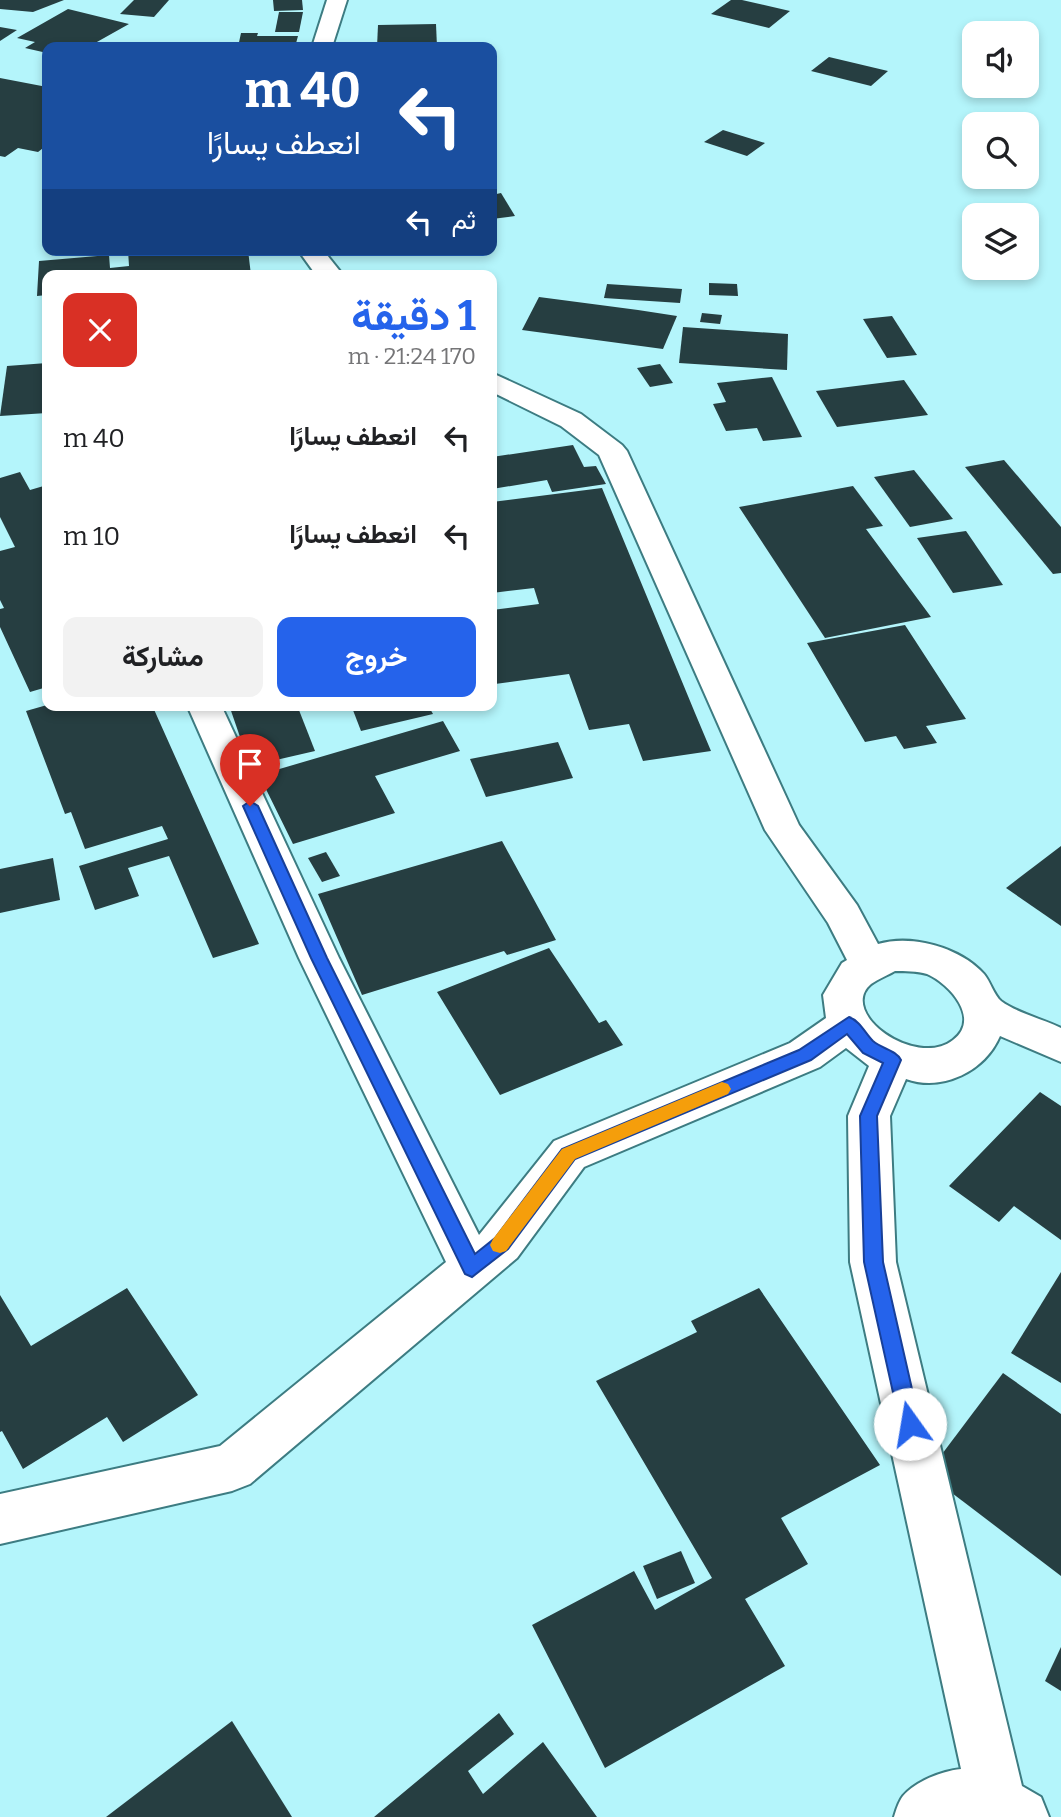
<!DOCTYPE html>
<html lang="ar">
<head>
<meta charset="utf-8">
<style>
  :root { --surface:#fff; --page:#f2f2f2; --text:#202124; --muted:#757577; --accent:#2563eb }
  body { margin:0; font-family:Bitter,Vazirmatn,serif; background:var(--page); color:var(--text); direction:rtl; height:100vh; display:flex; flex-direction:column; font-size:26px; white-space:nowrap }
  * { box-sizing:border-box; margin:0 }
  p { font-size:23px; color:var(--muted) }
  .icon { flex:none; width:38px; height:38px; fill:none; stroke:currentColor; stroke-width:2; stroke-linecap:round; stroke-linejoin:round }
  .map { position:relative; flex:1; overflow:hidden; direction:ltr }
  .panel { position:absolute; left:42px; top:270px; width:455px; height:441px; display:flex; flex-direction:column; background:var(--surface); border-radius:14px; box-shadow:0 4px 10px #0003; direction:rtl }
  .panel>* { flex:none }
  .guide { position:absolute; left:42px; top:42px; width:455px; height:214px; border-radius:14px; box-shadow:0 4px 10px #0003; direction:rtl; background:#1a4fa0; color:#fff; overflow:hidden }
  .tools { position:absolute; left:962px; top:21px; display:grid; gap:14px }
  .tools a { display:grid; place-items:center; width:77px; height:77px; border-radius:14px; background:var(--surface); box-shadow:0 4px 10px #0003; font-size:35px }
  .pin { position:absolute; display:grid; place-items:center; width:60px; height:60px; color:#fff; margin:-72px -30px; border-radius:50% 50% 50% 0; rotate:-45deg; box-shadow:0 0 7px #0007 }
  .pin .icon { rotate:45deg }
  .me { position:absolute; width:77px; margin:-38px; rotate:347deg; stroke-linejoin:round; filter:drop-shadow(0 0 5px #0008) }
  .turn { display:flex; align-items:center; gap:24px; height:147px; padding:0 21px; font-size:32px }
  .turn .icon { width:91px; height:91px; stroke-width:2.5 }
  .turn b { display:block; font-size:49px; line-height:60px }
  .then { display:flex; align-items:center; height:66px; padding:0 21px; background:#0003; gap:14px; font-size:26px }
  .round { display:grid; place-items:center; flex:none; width:74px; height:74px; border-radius:14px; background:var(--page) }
  .overview { display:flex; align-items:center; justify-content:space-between; height:119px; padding:0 21px }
  h1 { font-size:42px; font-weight:700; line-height:52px; color:var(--accent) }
  .primary-button { display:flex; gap:14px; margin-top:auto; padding:14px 21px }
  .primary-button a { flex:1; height:80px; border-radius:14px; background:var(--accent); color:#fff; font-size:28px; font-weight:700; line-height:80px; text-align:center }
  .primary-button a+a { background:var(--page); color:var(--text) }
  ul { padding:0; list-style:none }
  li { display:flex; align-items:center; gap:21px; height:98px; padding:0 21px }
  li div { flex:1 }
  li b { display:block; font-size:26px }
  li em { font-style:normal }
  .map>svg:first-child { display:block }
  .building { fill:#263e41 }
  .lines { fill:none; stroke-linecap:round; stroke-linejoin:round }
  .minor-casing { stroke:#3d7c82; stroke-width:4 }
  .minor { fill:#fff; fill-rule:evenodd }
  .route { fill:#2563eb; stroke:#184099; stroke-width:2 }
  .slow { fill:#f59e0b }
</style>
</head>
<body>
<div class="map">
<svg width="1061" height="1817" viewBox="0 0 1061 1817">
  <rect width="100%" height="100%" fill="#b4f5fb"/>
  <g class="building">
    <path d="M0 0H64L33 12 0 9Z"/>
    <path d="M134 0H169L154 17 120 14Z"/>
    <path d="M273 0H302L303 10 274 11Z"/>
    <path d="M731 0H742L790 11 769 28 711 14Z"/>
    <path d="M68 9 129 24 88 47H47V53L25 48 35 42 17 38Z"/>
    <path d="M279 12H303L299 32H275Z"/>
    <path d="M436 24 437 47H377L378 25Z"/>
    <path d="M0 27 17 30 0 41Z"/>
    <path d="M241 33H258L257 36H298L295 47H238Z"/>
    <path d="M829 57 888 71 871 86 811 71Z"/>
    <path d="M0 78 47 87V145L38 152 18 148 5 157 0 156Z"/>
    <path d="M723 130 765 143 747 156 704 142Z"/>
    <path d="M501 193 515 216 492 219V195Z"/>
    <path d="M128 250H248L251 275H47V295L37 296 39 261 109 255 110 268 129 266Z"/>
    <path d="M709 283 737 284 738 296 709 295Z"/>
    <path d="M607 284 682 289 680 303 604 298Z"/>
    <path d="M539 297 638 310 677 316 663 349 522 330Z"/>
    <path d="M702 313 722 315 720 324 700 322Z"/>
    <path d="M892 316 917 355 887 358 863 319Z"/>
    <path d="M683 327 788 334 787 370 679 363Z"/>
    <path d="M47 363V413L0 416 7 366Z"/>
    <path d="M660 364 673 383 650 387 637 368Z"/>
    <path d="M772 377 802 437 763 441 757 428 726 431 713 404 726 402 717 383Z"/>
    <path d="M904 380 928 415 837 427 816 391Z"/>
    <path d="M573 445 584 467 596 466 606 484 552 492 547 480 492 489V457Z"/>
    <path d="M1004 460 1061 527V573L1053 574 965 467Z"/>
    <path d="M914 470 953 519 910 527 874 477Z"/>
    <path d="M20 472 30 490 47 485V687L30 692 0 627V609L4 608 0 600V551L15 547 0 517V478Z"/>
    <path d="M853 486 883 526 866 529 931 617 825 638 739 507Z"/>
    <path d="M602 488 695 713 711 751 643 761 629 724 589 730 569 674 495 684 492 674V643H496L492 629V610L539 604 534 588 492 593V502Z"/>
    <path d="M966 531 1003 585 953 593 917 538Z"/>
    <path d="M905 625 966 719 926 726 937 743 904 749 896 736 865 742 807 643Z"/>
    <path d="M47 705H152L259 944 213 958 169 856 128 868 139 896 95 910 79 866 168 839 162 826 85 849 71 812 65 814 26 711Z"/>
    <path d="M229 705H297L315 751 250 766Z"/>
    <path d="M351 705H428L433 714 361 731Z"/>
    <path d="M443 721 460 751 375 776 395 813 293 844 259 775Z"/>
    <path d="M558 742 573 778 486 797 470 759Z"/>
    <path d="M502 841 556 940 507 955 504 951 362 995 318 894Z"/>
    <path d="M1061 846V926L1006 888Z"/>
    <path d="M326 852 340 876 322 882 308 858Z"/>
    <path d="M53 858 60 900 0 913V869Z"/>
    <path d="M549 948 599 1023 606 1020 623 1045 500 1095 437 992Z"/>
    <path d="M1040 1092 1061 1106V1240L1014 1206 999 1222 949 1186Z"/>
    <path d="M1061 1272V1383L1011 1353Z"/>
    <path d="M127 1288 198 1395 123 1442 107 1417 23 1469 2 1431 0 1432V1295L31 1346Z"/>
    <path d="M759 1288 880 1465 781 1518 808 1564 745 1599 785 1666 605 1768 532 1625 634 1571 655 1610 712 1578 596 1381 697 1332 691 1321Z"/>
    <path d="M1003 1373 1061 1414V1576L927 1474Z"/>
    <path d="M681 1551 695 1583 657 1599 643 1566Z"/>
    <path d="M1061 1647V1691L1045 1681Z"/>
    <path d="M499 1713 514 1734 468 1771 483 1794 543 1742 597 1817H374Z"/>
    <path d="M232 1721 292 1817H106Z"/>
  </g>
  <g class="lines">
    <g class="minor-casing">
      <g id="minor">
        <path d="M327 0H347L332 47H312Z"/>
        <path d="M298 250H323L343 275H316Z"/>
        <path d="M492 373 581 414 622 445 627 451 799 825 857 905 878 944C911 934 960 947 984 974 990 981 994 995 1001 1001 1017 1013 1043 1019 1061 1028V1062L1000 1036C985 1071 943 1092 906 1079L890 1116 896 1262 1022 1786 1041 1797 1049 1817H894C896 1810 899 1801 903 1796 916 1781 942 1771 961 1769L850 1262 848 1116 869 1066 846 1048 820 1067 584 1167 517 1258 250 1484 232 1491 0 1544V1494L220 1446 446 1262 299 958 187 705H221L339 958 479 1235 554 1141 790 1043 826 1018 823 995 842 963 847 960 828 923 765 830 599 455 561 426 492 392ZM895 971C905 971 917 971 927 974 950 984 981 1019 953 1040 916 1069 837 1013 871 984 878 979 888 975 895 971Z"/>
      </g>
    </g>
    <use href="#minor" class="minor"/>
  </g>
  <path class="route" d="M250 801 258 806 327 958 475 1254 495 1238 562 1149 799 1050 849 1017C860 1021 865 1033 873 1041 882 1049 896 1050 901 1060L877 1116 883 1262 920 1424 918 1430 910 1433 903 1430 900 1424 864 1262 860 1116 883 1063 863 1053 847 1034 811 1060 575 1159 508 1249 472 1277 465 1274 311 958 243 806Z"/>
  <path class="slow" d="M722 1082 728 1084 731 1089 728 1094 575 1159 506 1251 500 1253 493 1251 490 1245 493 1239 562 1149Z"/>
</svg>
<div class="tools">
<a><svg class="icon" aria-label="sound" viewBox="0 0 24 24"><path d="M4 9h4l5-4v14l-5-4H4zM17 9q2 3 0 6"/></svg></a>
<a><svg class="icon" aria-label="search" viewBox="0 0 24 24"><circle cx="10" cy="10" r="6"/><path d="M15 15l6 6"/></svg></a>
<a><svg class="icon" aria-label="layers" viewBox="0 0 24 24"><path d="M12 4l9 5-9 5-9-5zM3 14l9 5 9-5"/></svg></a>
</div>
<div class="pin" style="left:250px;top:806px;background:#d93025"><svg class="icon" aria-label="arrive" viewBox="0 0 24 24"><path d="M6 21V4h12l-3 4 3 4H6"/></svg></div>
<svg class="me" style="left:910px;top:1424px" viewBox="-20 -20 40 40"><circle r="19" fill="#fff"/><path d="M0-13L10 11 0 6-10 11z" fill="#2563eb"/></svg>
<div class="guide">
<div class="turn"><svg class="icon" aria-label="left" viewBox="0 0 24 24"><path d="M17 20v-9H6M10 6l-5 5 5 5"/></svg><div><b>40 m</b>انعطف يسارًا</div></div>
<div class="then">ثم<svg class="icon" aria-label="left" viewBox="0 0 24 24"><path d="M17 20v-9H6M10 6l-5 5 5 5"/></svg></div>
</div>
<section class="panel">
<div class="overview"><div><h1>1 دقيقة</h1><p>170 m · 21:24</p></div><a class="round" style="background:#d93025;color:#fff"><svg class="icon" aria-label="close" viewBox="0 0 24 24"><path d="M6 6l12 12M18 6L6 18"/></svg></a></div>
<ul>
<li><svg class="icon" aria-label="left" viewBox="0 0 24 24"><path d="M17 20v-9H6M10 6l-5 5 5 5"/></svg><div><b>انعطف يسارًا</b></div><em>40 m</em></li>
<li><svg class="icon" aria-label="left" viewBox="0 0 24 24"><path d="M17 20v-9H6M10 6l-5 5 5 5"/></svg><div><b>انعطف يسارًا</b></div><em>10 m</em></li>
</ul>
<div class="primary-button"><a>خروج</a><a>مشاركة</a></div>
</section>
</div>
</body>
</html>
